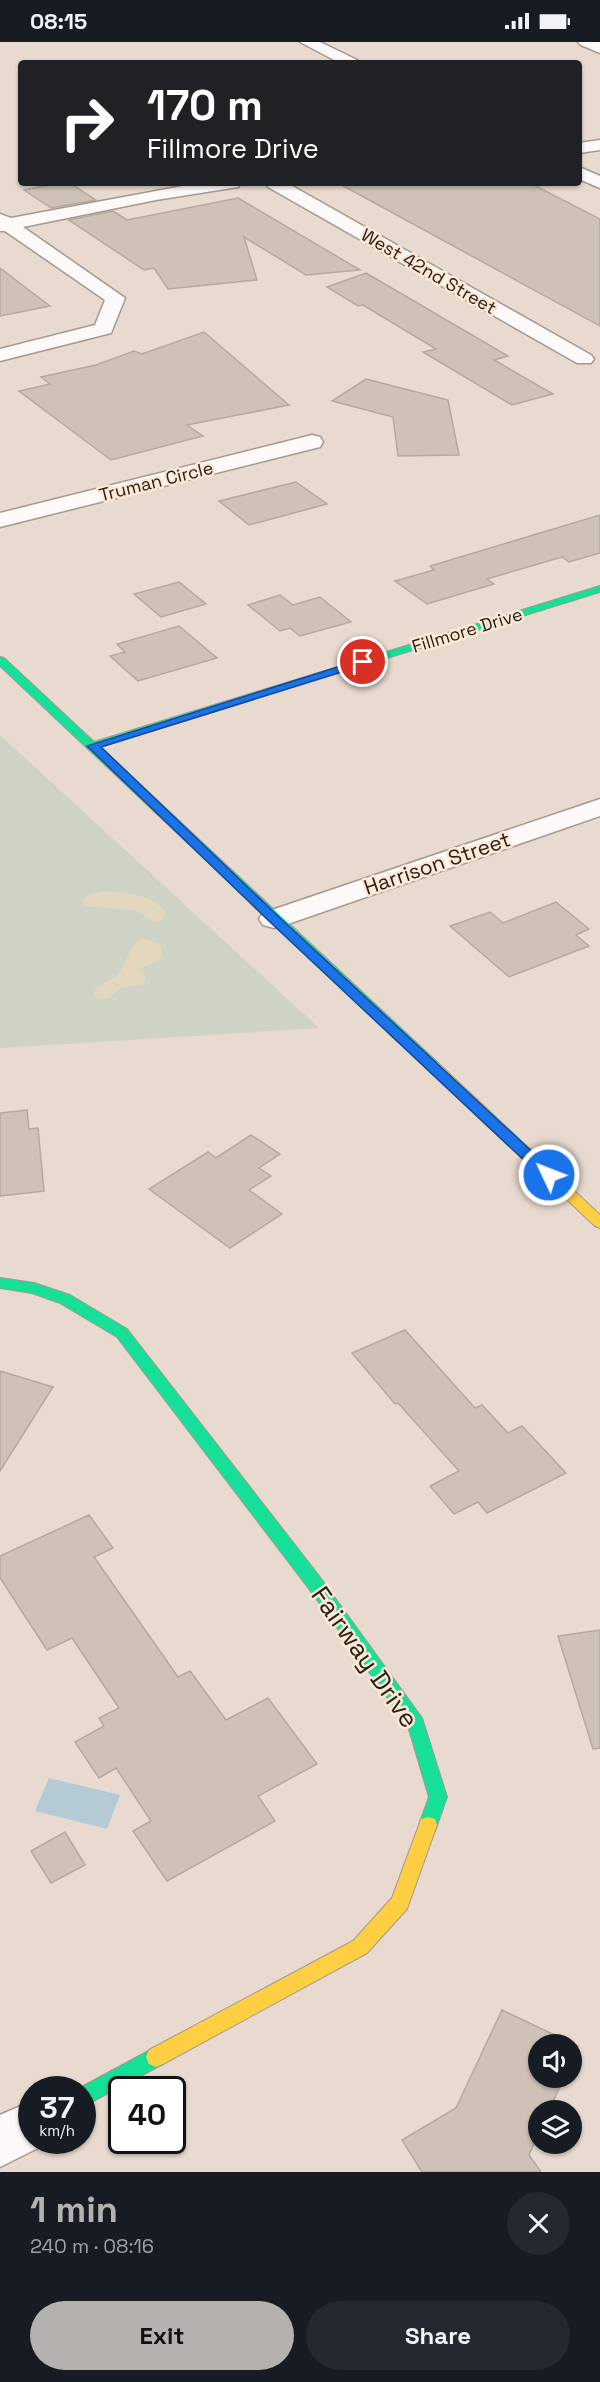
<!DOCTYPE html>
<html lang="en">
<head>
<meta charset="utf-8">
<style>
  :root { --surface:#171b24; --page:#242831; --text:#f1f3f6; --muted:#9ea1a6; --accent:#b5b1af }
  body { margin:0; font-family:"Space Grotesk",sans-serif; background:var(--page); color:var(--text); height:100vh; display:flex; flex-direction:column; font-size:22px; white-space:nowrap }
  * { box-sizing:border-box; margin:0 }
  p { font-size:20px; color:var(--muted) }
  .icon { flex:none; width:33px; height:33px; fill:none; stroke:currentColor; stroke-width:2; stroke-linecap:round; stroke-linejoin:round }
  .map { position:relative; height:2130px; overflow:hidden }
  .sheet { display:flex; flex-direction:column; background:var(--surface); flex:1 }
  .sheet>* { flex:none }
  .hud { position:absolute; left:18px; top:18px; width:564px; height:126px; border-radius:6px; box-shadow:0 2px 4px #0004; background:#202124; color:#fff; overflow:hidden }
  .tools { position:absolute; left:528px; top:1992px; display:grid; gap:12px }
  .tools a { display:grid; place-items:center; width:54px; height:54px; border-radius:50%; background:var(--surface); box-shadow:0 2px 4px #0004; font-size:30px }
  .speed { position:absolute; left:18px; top:2034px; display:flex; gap:12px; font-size:30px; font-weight:700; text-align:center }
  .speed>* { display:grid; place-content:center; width:78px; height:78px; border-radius:50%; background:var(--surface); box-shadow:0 2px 4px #0004; line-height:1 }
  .speed small { font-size:15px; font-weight:400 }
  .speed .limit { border:3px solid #111; border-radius:9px; background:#fff; color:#111 }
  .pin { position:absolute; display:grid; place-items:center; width:51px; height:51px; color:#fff; margin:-26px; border:3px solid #fff; border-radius:50%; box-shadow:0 2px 6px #0007 }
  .me { position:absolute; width:66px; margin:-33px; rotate:313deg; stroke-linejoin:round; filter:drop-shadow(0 0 4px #0008) }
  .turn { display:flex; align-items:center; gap:21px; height:126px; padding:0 30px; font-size:27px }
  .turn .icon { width:78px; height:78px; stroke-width:2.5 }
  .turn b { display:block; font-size:42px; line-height:51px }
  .round { display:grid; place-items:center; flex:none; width:63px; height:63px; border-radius:32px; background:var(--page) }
  .summary { display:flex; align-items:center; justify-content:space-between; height:102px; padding:0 30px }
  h1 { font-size:36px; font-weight:700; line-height:45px; color:var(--accent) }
  .primary-button { display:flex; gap:12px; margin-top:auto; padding:12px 30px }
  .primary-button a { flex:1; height:69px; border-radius:36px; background:var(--accent); color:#111; font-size:24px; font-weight:700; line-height:69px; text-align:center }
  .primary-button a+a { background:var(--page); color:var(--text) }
  .status { display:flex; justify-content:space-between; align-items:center; height:42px; padding:0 30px; background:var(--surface); direction:ltr }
  .status svg { height:16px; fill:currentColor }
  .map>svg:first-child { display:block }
  .green { fill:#ced3c5 }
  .sand { fill:#e3d7be }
  .water { fill:#b4cbd6 }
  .building { fill:#cec2b7; stroke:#b4a9a0; stroke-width:1.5 }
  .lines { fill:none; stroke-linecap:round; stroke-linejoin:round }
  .street-casing { stroke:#a49990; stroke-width:3 }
  .fast-casing { stroke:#a49990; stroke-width:2 }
  .slow-casing { stroke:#a49990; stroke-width:2 }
  .street { fill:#fcf9f8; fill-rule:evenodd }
  .fast { fill:#16e098; fill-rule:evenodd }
  .slow { fill:#ffcf43; fill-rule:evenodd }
  .route { fill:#1a73e8; stroke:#114b97; stroke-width:1.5 }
  .labels { text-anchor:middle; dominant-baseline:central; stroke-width:5; stroke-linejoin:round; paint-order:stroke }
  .far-street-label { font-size:18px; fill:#292018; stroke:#fce8d6 }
  .street-label { font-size:21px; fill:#292018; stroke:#fce8d6 }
  .near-street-label { font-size:26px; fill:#292018; stroke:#fce8d6 }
</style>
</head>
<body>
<div class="status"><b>08:15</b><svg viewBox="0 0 49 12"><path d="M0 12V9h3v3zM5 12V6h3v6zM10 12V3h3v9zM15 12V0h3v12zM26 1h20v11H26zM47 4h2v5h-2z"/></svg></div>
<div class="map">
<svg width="600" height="2130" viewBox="0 0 600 2130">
  <rect width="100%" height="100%" fill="#e8dace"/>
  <path class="green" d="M0 693 319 986 0 1006Z"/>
  <g class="sand">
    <path d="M105 849C126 851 155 852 166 872L162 878 154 880 135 868 83 864V857L91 852Z"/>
    <path d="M142 896 159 901 163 913 158 919 139 927 146 936 143 942 120 946 110 956 97 957 93 952C98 941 111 940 118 932 127 921 127 906 142 896Z"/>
  </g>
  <path class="water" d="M49 1736 120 1753 107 1787 35 1769Z"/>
  <g class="building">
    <path d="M60 141H70L96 158 51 166 24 148Z"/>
    <path d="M338 141H530L600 177V284Z"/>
    <path d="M238 156 360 228 306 233 244 195 257 238 168 247 154 226 144 228 69 178 113 169 127 178Z"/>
    <path d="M0 226 50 264 0 274Z"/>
    <path d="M366 231 508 314 494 318 553 352 512 363 423 310 436 307 363 263 358 264 327 245Z"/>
    <path d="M204 290 289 363 187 383 203 394 111 418 19 349 50 342 41 335 96 323 134 309 142 312Z"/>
    <path d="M366 337 448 358 459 413 398 414 393 375 332 359Z"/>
    <path d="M296 440 327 462 249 483 219 459Z"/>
    <path d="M600 473V511L569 520 562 515 487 537 494 542 427 562 395 539 434 528 430 524Z"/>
    <path d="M179 540 206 562 161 575 134 552Z"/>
    <path d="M280 553 293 563 320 555 351 580 300 594 290 586 280 589 248 563Z"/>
    <path d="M179 584 217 616 138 639 110 614 125 610 117 602Z"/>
    <path d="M556 860 589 887 576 893 589 904 509 935 450 884 490 870 503 881Z"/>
    <path d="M27 1068 29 1087 38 1086 44 1149 0 1154V1071Z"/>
    <path d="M251 1093 280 1112 259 1126 271 1134 249 1148 282 1172 230 1206 149 1147 208 1110 216 1116Z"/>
    <path d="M405 1288 475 1366 482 1363 508 1391 522 1384 566 1431 487 1471 478 1460 454 1472 430 1444 459 1429 398 1361 395 1362 352 1311Z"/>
    <path d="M0 1329 53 1345 0 1429Z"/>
    <path d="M89 1473 113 1506 94 1515 178 1635 190 1629 226 1678 268 1656 317 1722 258 1754 275 1779 167 1839 133 1789 151 1779 116 1726 99 1736 75 1700 104 1684 99 1676 119 1666 72 1596 47 1608 0 1536V1514Z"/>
    <path d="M600 1588V1706L593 1707 558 1594Z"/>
    <path d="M65 1790 85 1823 51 1841 31 1809Z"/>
    <path d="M502 1968 578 2004 572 2019V2002H538V2036H564L549 2068H538V2093L529 2113 541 2130H422L402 2098 456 2066Z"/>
  </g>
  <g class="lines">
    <g class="street-casing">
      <g id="street">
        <path d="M300 0H320L357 18 360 21H340Z"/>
        <path d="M578 0H600V11L581 3Z"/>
        <path d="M600 98V108L579 111V101Z"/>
        <path d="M579 125 600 134V146L579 137Z"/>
        <path d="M199 141H241L238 145 232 146 156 158 23 185 125 256 111 291 0 319V307L95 283 105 258 5 189H0V172L11 176Z"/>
        <path d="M265 141H287L591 313 594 317 591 321H577L268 145Z"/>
        <path d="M312 393 320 395 323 400 320 405 0 485V471Z"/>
        <path d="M600 757V774L285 883 274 886 263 883 259 877 263 871Z"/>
        <path d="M32 2059V2098H50V2100L0 2125V2073Z"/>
      </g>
    </g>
    <g class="fast-casing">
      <g id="fast">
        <path d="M600 544V550L100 705 437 1020 439 1023 437 1026H427L0 624V615L4 616 94 700Z"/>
        <path d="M0 1236 34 1241 70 1253 127 1287 319 1534 422 1676 447 1755 435 1789 428 1791 421 1789 419 1783 429 1755 408 1684 307 1544 117 1295 60 1261 32 1251 0 1246Z"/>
        <path d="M156 2005 163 2008 166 2015 163 2022 82 2065V2048H76Z"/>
      </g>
    </g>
    <g class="slow-casing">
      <g id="slow">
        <path d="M432 1019 437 1020 600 1173V1186L595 1184 427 1026 425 1023 427 1020Z"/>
        <path d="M428 1775 435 1777 437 1783 409 1861 407 1867 367 1911 163 2022 156 2025 149 2022 146 2015 149 2008 353 1899 392 1856 419 1783 421 1777Z"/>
      </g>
    </g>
    <use href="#street" class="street"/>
    <use href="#fast" class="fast"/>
    <use href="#slow" class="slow"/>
  </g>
  <path class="route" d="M363 617 368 620 367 622 101 705 279 875 554 1130 556 1133 554 1137H544L270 880 87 704Z"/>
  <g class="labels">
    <g class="far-street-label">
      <text transform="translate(429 229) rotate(30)">West 42nd Street</text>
      <text transform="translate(156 439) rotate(-14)">Truman Circle</text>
      <text transform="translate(467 588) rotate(-17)">Fillmore Drive</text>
    </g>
    <g class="street-label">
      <text transform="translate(437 821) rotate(-19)">Harrison Street</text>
    </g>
    <g class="near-street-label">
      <text transform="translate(365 1615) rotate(55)">Fairway Drive</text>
    </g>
  </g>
</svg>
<div class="tools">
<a><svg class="icon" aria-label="sound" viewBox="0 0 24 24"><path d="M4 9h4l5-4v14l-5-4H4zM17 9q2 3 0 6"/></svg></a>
<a><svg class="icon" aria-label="layers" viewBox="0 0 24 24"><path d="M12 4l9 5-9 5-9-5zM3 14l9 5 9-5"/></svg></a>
</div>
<div class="speed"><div>37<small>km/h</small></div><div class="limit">40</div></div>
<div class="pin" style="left:363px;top:620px;background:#d93025"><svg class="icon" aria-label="arrive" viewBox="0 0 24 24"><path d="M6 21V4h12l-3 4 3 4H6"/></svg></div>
<svg class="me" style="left:549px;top:1133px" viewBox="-20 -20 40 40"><circle r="17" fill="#1a73e8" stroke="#fff" stroke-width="3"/><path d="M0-11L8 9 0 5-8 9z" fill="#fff"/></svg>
<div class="hud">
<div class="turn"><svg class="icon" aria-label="right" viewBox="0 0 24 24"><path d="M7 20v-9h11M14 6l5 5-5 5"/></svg><div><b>170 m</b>Fillmore Drive</div></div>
</div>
</div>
<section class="sheet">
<div class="summary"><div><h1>1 min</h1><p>240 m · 08:16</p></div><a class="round"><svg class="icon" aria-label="close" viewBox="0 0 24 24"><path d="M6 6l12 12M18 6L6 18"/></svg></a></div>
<div class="primary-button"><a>Exit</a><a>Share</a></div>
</section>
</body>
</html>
